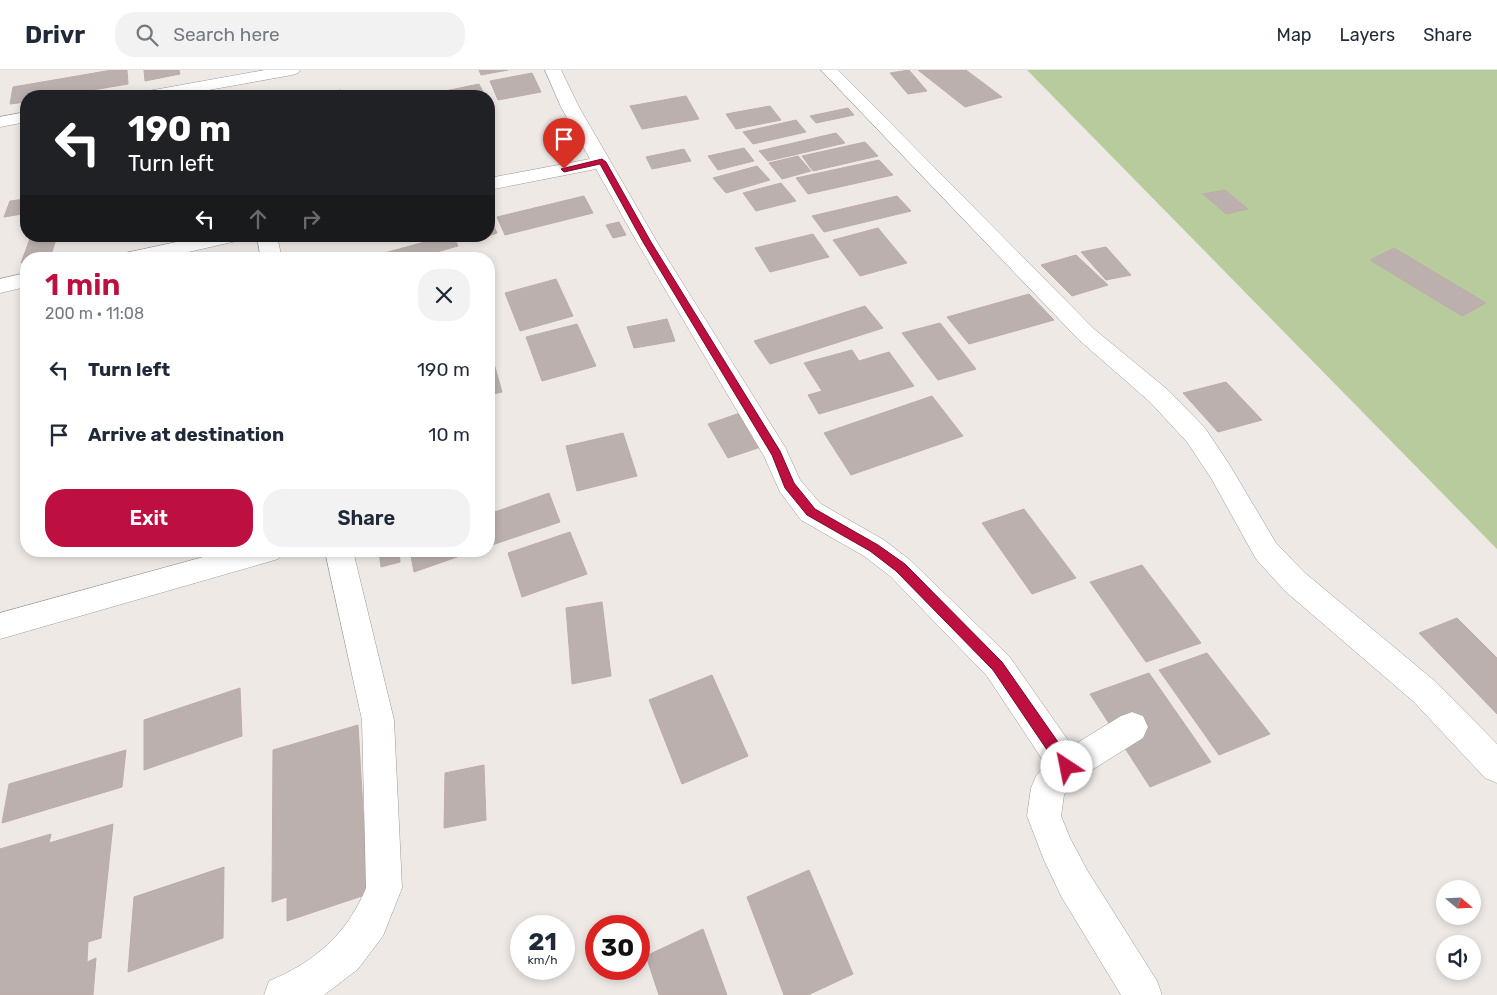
<!DOCTYPE html>
<html lang="en">
<head>
<meta charset="utf-8">
<style>
  :root { --surface:#fff; --page:#f2f2f3; --text:#1f2937; --muted:#747a83; --line:#e0e1e3; --accent:#bd0f40 }
  body { margin:0; font-family:Rubik,sans-serif; background:var(--page); color:var(--text); height:100vh; display:flex; flex-direction:column; font-size:19px; white-space:nowrap }
  * { box-sizing:border-box; margin:0 }
  p { font-size:16px; color:var(--muted) }
  .icon { flex:none; width:28px; height:28px; fill:none; stroke:currentColor; stroke-width:2; stroke-linecap:round; stroke-linejoin:round }
  .map { position:relative; flex:1; overflow:hidden }
  .side { position:absolute; left:20px; top:182px; width:475px; height:305px; display:flex; flex-direction:column; background:var(--surface); border-radius:20px; box-shadow:0 2px 8px #0003 }
  .side>* { flex:none }
  .top-card { position:absolute; left:20px; top:20px; width:475px; height:152px; border-radius:20px; box-shadow:0 2px 8px #0003; background:#202124; color:#fff; overflow:hidden }
  .needle { width:32px; rotate:109deg }
  .controls { position:absolute; left:1436px; top:810px; display:grid; gap:10px }
  .controls a { display:grid; place-items:center; width:45px; height:45px; border-radius:50%; background:var(--surface); box-shadow:0 2px 8px #0003; font-size:25px }
  .speed { position:absolute; left:510px; top:845px; display:flex; gap:10px; font-size:25px; font-weight:700; text-align:center }
  .speed>* { display:grid; place-content:center; width:65px; height:65px; border-radius:50%; background:var(--surface); box-shadow:0 2px 8px #0003; line-height:1 }
  .speed small { font-size:12px; font-weight:400 }
  .speed .limit { border:8px solid #d22; background:#fff; color:#111 }
  .pin { position:absolute; display:grid; place-items:center; width:42px; height:42px; color:#fff; margin:-51px -21px; border-radius:50% 50% 50% 0; rotate:-45deg; box-shadow:0 0 5px #0007 }
  .pin .icon { rotate:45deg }
  .me { position:absolute; width:55px; margin:-28px; rotate:326deg; stroke-linejoin:round; filter:drop-shadow(0 0 4px #0008) }
  .turn { display:flex; align-items:center; gap:18px; height:105px; padding:0 25px; font-size:22px }
  .turn .icon { width:65px; height:65px; stroke-width:2.5 }
  .turn b { display:block; font-size:35px; line-height:42px }
  .lanes { display:flex; align-items:center; height:48px; padding:0 25px; background:#0003; justify-content:center; gap:25px; direction:ltr }
  .lanes .off { opacity:.35 }
  .round { display:grid; place-items:center; flex:none; width:52px; height:52px; border-radius:20px; background:var(--page) }
  .summary { display:flex; align-items:center; justify-content:space-between; height:85px; padding:0 25px }
  h1 { font-size:30px; font-weight:600; line-height:38px; color:var(--accent) }
  .button { display:flex; gap:10px; margin-top:auto; padding:10px 25px }
  .button a { flex:1; height:58px; border-radius:20px; background:var(--accent); color:#fff; font-size:20px; font-weight:600; line-height:58px; text-align:center }
  .button a+a { background:var(--page); color:var(--text) }
  ul { padding:0; list-style:none }
  li { display:flex; align-items:center; gap:15px; height:65px; padding:0 25px }
  li div { flex:1 }
  li b { display:block; font-size:19px }
  li em { font-style:normal }
  header { display:flex; align-items:center; gap:30px; box-sizing:border-box; height:70px; padding:0 25px; background:var(--surface); border-bottom:1px solid var(--line) }
  header strong { font-size:24px }
  nav { display:flex; gap:28px; margin-inline-start:auto; font-size:18px }
  .search { width:350px; height:45px; background:var(--page); display:flex; align-items:center; gap:12px; box-sizing:border-box; padding:0 18px; border-radius:20px; color:var(--muted); font-size:19px }
  .map>svg:first-child { display:block }
  .forest { fill:#b7cb9d }
  .building { fill:#bbb0ae; stroke:#bfaca9 }
  .lines { fill:none; stroke-linecap:round; stroke-linejoin:round }
  .minor-casing { stroke:#9b9b9b; stroke-width:1 }
  .minor { fill:#fff; fill-rule:evenodd }
  .route { fill:#bd0f40; stroke:#7b0a2a }
</style>
</head>
<body>
<header>
<strong>Drivr</strong>
<div class="search"><svg class="icon" aria-label="search" viewBox="0 0 24 24"><circle cx="10" cy="10" r="6"/><path d="M15 15l6 6"/></svg>Search here</div>
<nav><a>Map</a><a>Layers</a><a>Share</a></nav>
</header>
<div class="map">
<svg width="1497" height="925" viewBox="0 0 1497 925">
  <rect width="100%" height="100%" fill="#eee9e5"/>
  <path class="forest" d="M1027 0H1497V479Z"/>
  <g class="building">
    <path d="M112 0H127L128 14 57 26H26V32L10 34 13 17Z"/>
    <path d="M144 0H179L180 4 145 11Z"/>
    <path d="M479 0H508L481 5Z"/>
    <path d="M909 0 927 21 908 24 890 3Z"/>
    <path d="M918 0H966L1002 27 965 37Z"/>
    <path d="M532 3 541 22 498 30 490 11Z"/>
    <path d="M479 14 485 26H432L431 24Z"/>
    <path d="M341 20 343 26H308Z"/>
    <path d="M686 26 699 49 642 59 630 36Z"/>
    <path d="M770 36 781 50 736 59 726 44Z"/>
    <path d="M848 38 854 45 816 53 810 46Z"/>
    <path d="M796 50 806 62 753 74 743 62Z"/>
    <path d="M836 63 845 73 768 91 759 81Z"/>
    <path d="M865 72 878 86 813 101 802 86Z"/>
    <path d="M744 78 754 91 718 100 708 86Z"/>
    <path d="M684 79 691 91 652 99 646 87Z"/>
    <path d="M798 86 811 101 782 109 769 93Z"/>
    <path d="M879 90 893 105 808 124 796 108Z"/>
    <path d="M757 96 770 110 726 123 713 108Z"/>
    <path d="M781 113 796 131 756 141 743 123Z"/>
    <path d="M1225 120 1248 139 1226 144 1203 124Z"/>
    <path d="M584 126 593 143 505 165 497 147Z"/>
    <path d="M897 126 911 141 824 162 812 146Z"/>
    <path d="M26 129 22 144 4 147 10 131Z"/>
    <path d="M489 146 497 163 489 166Z"/>
    <path d="M619 152 626 165 613 168 606 155Z"/>
    <path d="M878 158 907 193 860 206 833 170Z"/>
    <path d="M813 164 829 187 770 202 755 178Z"/>
    <path d="M31 166H57L50 188 26 189V192L21 193Z"/>
    <path d="M447 166H453L458 176 412 189H362Z"/>
    <path d="M1106 177 1131 205 1106 210 1081 182Z"/>
    <path d="M1394 178 1486 233 1462 246 1370 190Z"/>
    <path d="M1076 185 1108 215 1072 226 1041 195Z"/>
    <path d="M556 209 573 246 520 261 505 223Z"/>
    <path d="M1029 224 1054 250 969 274 947 247Z"/>
    <path d="M865 236 883 258 770 294 754 271Z"/>
    <path d="M667 249 675 271 634 278 627 257Z"/>
    <path d="M940 253 976 299 938 310 902 263Z"/>
    <path d="M577 254 596 296 542 311 526 267Z"/>
    <path d="M489 276 502 322 489 325Z"/>
    <path d="M852 280 859 291 889 282 914 316 819 344 808 325 822 321 804 293Z"/>
    <path d="M1226 312 1262 350 1218 362 1183 323Z"/>
    <path d="M932 326 963 366 851 405 824 363Z"/>
    <path d="M740 343 761 377 728 388 708 354Z"/>
    <path d="M623 363 637 406 577 421 566 376Z"/>
    <path d="M549 423 560 452 489 476V444Z"/>
    <path d="M1024 439 1076 508 1032 524 982 453Z"/>
    <path d="M570 462 587 504 522 527 508 483Z"/>
    <path d="M379 481H399L400 492 381 497Z"/>
    <path d="M410 481H474L414 502Z"/>
    <path d="M1142 495 1201 573 1146 592 1090 512Z"/>
    <path d="M602 532 611 606 572 614 566 538Z"/>
    <path d="M1457 548 1497 588V644L1419 563Z"/>
    <path d="M1207 583 1270 664 1219 685 1159 600Z"/>
    <path d="M1149 603 1211 692 1150 717 1090 624Z"/>
    <path d="M712 605 748 686 682 714 649 630Z"/>
    <path d="M240 618 242 666 144 700V650Z"/>
    <path d="M358 655 368 824 287 851V827L272 832 273 680Z"/>
    <path d="M126 680 122 717 2 753 9 714Z"/>
    <path d="M484 695 486 750 444 758 445 703Z"/>
    <path d="M113 754 101 868 88 872 87 892 96 888 93 925H0V779L51 764 49 773Z"/>
    <path d="M224 797 223 868 128 902 134 827Z"/>
    <path d="M809 800 853 904 808 925H784L747 827Z"/>
    <path d="M703 859 727 925H659L646 886Z"/>
  </g>
  <g class="lines">
    <g class="minor-casing">
      <g id="minor">
        <path d="M265 0H300L298 3 292 5 175 26H139L142 22 148 21Z"/>
        <path d="M545 0H561L579 37 657 172 785 377 800 410 821 434 884 470 910 490 1009 586 1072 676 1121 646 1132 642 1143 646 1148 657 1143 668 1079 708 1064 725 1061 746 1070 768 1087 800 1157 911 1162 925H1121L1061 826 1044 790 1027 746 1031 718 1036 706 1046 695 987 606 890 506 864 486 801 450 780 422 764 386 637 172 596 99 489 120V108L590 89 561 37Z"/>
        <path d="M821 0H838L1094 259 1168 320 1205 358 1229 394 1276 473 1305 503 1436 612 1497 674V713L1485 708 1414 632 1285 521 1256 489 1211 408 1187 372 1150 332 1078 269Z"/>
        <path d="M26 42V52L0 57V47Z"/>
        <path d="M204 166H244L241 170 158 189H118L121 184Z"/>
        <path d="M257 166H277L282 189H261Z"/>
        <path d="M26 203V217L0 223V209Z"/>
        <path d="M225 481H282L278 489 268 492 0 569V543Z"/>
        <path d="M325 481H353L394 650 402 818 383 866 358 899 324 925H264L269 911C315 892 347 864 366 818L362 650Z"/>
      </g>
    </g>
    <use href="#minor" class="minor"/>
  </g>
  <path class="route" d="M602 89 606 92 651 172 780 381 794 413 815 439 878 475 905 494 1002 592 1072 692 1074 697 1072 702 1067 704 1062 702 993 600 896 501 870 481 807 445 785 418 772 385 643 172 600 94 564 102 561 99Z"/>
</svg>
<div class="controls">
<a><svg class="needle" viewBox="-14 -14 28 28"><path d="M0-13l5 13h-10z" fill="#e53935"/><path d="M0 13l5-13h-10z" fill="#747a83"/></svg></a>
<a><svg class="icon" aria-label="sound" viewBox="0 0 24 24"><path d="M4 9h4l5-4v14l-5-4H4zM17 9q2 3 0 6"/></svg></a>
</div>
<div class="speed"><div>21<small>km/h</small></div><div class="limit">30</div></div>
<div class="pin" style="left:564px;top:99px;background:#d93025"><svg class="icon" aria-label="arrive" viewBox="0 0 24 24"><path d="M6 21V4h12l-3 4 3 4H6"/></svg></div>
<svg class="me" style="left:1067px;top:697px" viewBox="-20 -20 40 40"><circle r="19" fill="#fff"/><path d="M0-13L10 11 0 6-10 11z" fill="#bd0f40"/></svg>
<div class="top-card">
<div class="turn"><svg class="icon" aria-label="left" viewBox="0 0 24 24"><path d="M17 20v-9H6M10 6l-5 5 5 5"/></svg><div><b>190 m</b>Turn left</div></div>
<div class="lanes"><svg class="icon" aria-label="left" viewBox="0 0 24 24"><path d="M17 20v-9H6M10 6l-5 5 5 5"/></svg><svg class="icon off" aria-label="ahead" viewBox="0 0 24 24"><path d="M12 20V5M6 11l6-6 6 6"/></svg><svg class="icon off" aria-label="right" viewBox="0 0 24 24"><path d="M7 20v-9h11M14 6l5 5-5 5"/></svg></div>
</div>
<section class="side">
<div class="summary"><div><h1>1 min</h1><p>200 m · 11:08</p></div><a class="round"><svg class="icon" aria-label="close" viewBox="0 0 24 24"><path d="M6 6l12 12M18 6L6 18"/></svg></a></div>
<ul>
<li><svg class="icon" aria-label="left" viewBox="0 0 24 24"><path d="M17 20v-9H6M10 6l-5 5 5 5"/></svg><div><b>Turn left</b></div><em>190 m</em></li>
<li><svg class="icon" aria-label="arrive" viewBox="0 0 24 24"><path d="M6 21V4h12l-3 4 3 4H6"/></svg><div><b>Arrive at destination</b></div><em>10 m</em></li>
</ul>
<div class="button"><a>Exit</a><a>Share</a></div>
</section>
</div>
</body>
</html>
